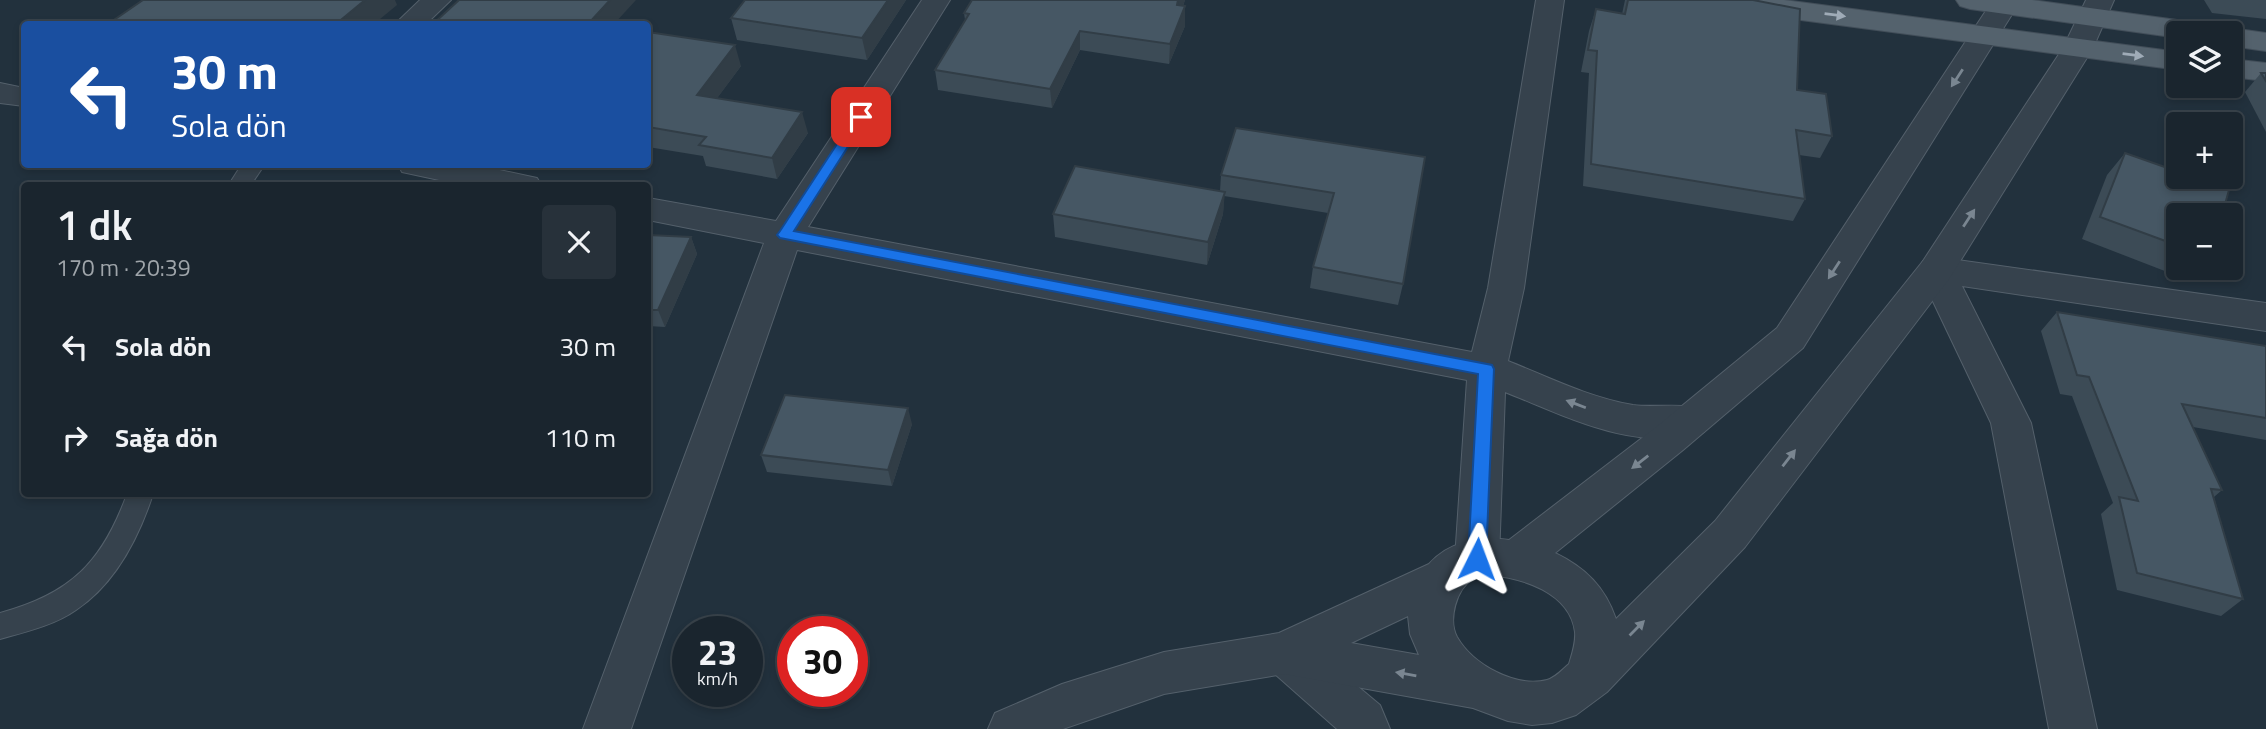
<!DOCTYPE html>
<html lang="tr">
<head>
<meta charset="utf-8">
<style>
  :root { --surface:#1a252e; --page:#27313a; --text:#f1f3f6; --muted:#9fa5aa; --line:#38424a }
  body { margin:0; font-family:"Titillium Web",sans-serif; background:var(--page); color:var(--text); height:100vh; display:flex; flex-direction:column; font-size:26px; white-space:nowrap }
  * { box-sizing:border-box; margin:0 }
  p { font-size:23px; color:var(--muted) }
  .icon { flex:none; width:38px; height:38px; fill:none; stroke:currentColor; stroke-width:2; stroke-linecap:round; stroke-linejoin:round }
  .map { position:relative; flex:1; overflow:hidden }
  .drawer { position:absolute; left:21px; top:182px; width:630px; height:315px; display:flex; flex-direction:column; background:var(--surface); border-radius:7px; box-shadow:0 4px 10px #0003,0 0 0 2px var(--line) }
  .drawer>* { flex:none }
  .banner { position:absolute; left:21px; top:21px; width:630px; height:147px; border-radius:7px; box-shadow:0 4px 10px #0003,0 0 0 2px var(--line); background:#1a4fa0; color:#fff; overflow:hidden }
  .fabs { position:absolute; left:2166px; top:21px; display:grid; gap:14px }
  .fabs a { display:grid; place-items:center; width:77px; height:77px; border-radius:7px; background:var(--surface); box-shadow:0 4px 10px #0003,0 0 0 2px var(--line); font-size:35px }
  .speed { position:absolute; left:672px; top:616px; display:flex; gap:14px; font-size:35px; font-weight:700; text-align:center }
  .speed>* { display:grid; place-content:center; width:91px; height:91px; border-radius:50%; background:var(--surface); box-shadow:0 4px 10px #0003,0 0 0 2px var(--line); line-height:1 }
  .speed small { font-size:18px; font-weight:400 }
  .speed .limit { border:10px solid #d22; background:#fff; color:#111 }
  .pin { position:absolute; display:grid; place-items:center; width:60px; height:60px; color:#fff; margin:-30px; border-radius:14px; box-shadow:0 4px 10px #0006 }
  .me { position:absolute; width:77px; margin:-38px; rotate:3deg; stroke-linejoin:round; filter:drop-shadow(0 0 5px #0008) }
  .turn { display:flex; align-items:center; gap:24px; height:147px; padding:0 35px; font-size:32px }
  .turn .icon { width:91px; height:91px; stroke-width:2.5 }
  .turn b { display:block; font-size:49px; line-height:60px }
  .round { display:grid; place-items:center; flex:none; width:74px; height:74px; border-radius:7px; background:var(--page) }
  .summary { display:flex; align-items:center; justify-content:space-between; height:119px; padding:0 35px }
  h1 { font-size:42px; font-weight:600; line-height:52px }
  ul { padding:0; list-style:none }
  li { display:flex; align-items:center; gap:21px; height:91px; padding:0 35px }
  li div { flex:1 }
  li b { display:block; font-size:26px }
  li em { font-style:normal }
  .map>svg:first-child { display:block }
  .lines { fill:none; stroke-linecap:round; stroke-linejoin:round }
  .service-casing { stroke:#54606b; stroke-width:2 }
  .minor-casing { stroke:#54606b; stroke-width:2 }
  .tertiary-casing { stroke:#54606b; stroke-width:2 }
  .primary-casing { stroke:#424e59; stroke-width:2 }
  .service { fill:#36424d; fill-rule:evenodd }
  .minor { fill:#36424d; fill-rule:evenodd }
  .tertiary { fill:#36424d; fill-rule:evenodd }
  .primary { fill:#54626d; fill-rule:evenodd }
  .wall { fill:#3c4b56 }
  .shaded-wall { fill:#313d46 }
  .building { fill:#465764; stroke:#313d46; stroke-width:2 }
  .oneway { fill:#9fabb7 }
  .oneway2 { fill:#7a8691 }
  .route { fill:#1a73e8; stroke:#114b97; stroke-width:2 }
</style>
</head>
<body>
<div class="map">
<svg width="2266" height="729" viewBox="0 0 2266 729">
  <rect width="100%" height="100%" fill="#22313d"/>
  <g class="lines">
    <g class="service-casing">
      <g id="service">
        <path d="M242 164H265L250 186H228Z"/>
        <path d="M127 494H153C139 537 115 584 76 610 55 625 25 632 0 639V613C70 594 102 563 127 494Z"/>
      </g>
    </g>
    <g class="minor-casing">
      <g id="minor">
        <path d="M420 0H451L426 24H395Z"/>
        <path d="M922 0H950L808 227 1472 352 1488 288 1536 0H1564L1524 288 1508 361C1548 377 1590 398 1633 405 1657 408 1681 402 1704 410L1710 421 1704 432C1637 454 1566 416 1505 392L1499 559 1492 572 1477 578 1462 572 1455 559 1467 380 797 250 631 729H583L764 243 648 220V198L776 221Z"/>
        <path d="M0 83 24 88V106L0 103Z"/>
        <path d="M398 164H472L537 178 542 186H467L402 172Z"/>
        <path d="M1936 257 2266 303V331L1962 286 2031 423 2097 729H2049L1991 423 1918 270 1923 261Z"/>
        <path d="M1284 632 1300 638 1380 705 1390 729H1337L1268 668 1261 653 1268 638Z"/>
      </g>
    </g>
    <g class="tertiary-casing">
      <path id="tertiary" d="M1993 0H2021L1803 348 1683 450 1555 553C1586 568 1605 587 1616 619L1715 521 1923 261 2063 48 2086 0H2114L2093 48 1949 279 1745 547 1607 692 1576 715 1552 723 1532 725 1508 721 1473 708 1284 674 1164 694 1063 729H988L995 713 1062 684 1164 652 1279 633 1429 564C1448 542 1481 535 1509 540L1655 428 1777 328ZM1489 575C1522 578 1570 592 1575 632 1576 643 1572 654 1569 664 1563 669 1555 678 1547 680 1516 688 1473 665 1457 637 1448 620 1456 589 1473 579 1478 576 1484 576 1489 575ZM1408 616 1410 634 1419 655 1351 643Z"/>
    </g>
    <g class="primary-casing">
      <g id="primary">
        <path d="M1704 0H1784L2179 52V70L1718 9 1708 6Z"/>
        <path d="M1956 0H2032L2206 24 2216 27 2220 32 2231 28 2266 33V51L2231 46V33H2179V38L1970 9 1960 6Z"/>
        <path d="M2231 59 2266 63V81L2231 77Z"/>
      </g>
    </g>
    <use href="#service" class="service"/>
    <use href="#minor" class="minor"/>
    <use href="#tertiary" class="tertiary"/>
    <use href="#primary" class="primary"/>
  </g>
  <g class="wall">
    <path d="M906 0 867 60 737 40 731 18Z"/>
    <path d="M1185 0 1183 6H1185V26L1169 64 1080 50 1052 108 938 90 935 70 965 20 964 13Z"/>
    <path d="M1625 0H1753L1797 90 1832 136 1820 158 1799 155 1805 199 1793 221 1583 186 1589 73 1581 72 1589 31 1596 9 1622 14Z"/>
    <path d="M2204 0H2266V19L2212 13Z"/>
    <path d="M648 32 741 66 717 98 808 133 777 179 706 166 703 156 648 147Z"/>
    <path d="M2261 73H2266V132L2245 92Z"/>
    <path d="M2125 153 2179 215V268H2200L2188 280 2082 239 2107 175Z"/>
    <path d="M1425 157 1403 284 1398 305 1310 288 1313 267 1328 213 1224 196 1223 214 1207 265 1055 237 1053 214 1220 191 1221 175Z"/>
    <path d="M648 235 691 237 697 254 665 327 648 326Z"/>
    <path d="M2057 312 2266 346V440L2193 427 2222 490 2214 497 2243 599 2221 616 2117 590 2101 514 2113 503 2072 396 2060 394 2041 331Z"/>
    <path d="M912 424 892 486 767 472 761 455Z"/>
  </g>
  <g class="shaded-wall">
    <path d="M365 0H395L397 5 374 24H336Z"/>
    <path d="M610 0H636L614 24H588Z"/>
    <path d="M888 0H906L867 60 862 38Z"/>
    <path d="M1178 0H1185L1176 25 1177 5Z"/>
    <path d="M1185 6V26L1169 64 1170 44Z"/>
    <path d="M1080 31V50L1052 108 1050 89Z"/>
    <path d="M735 45 741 66 704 116 697 95Z"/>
    <path d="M802 112 808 133 777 179 772 158Z"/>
    <path d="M1225 192 1223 214 1207 265 1208 242Z"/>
    <path d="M691 237 697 254 665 327 658 310Z"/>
    <path d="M908 408 912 424 892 486 888 470Z"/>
  </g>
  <g class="building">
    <path d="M143 0H365L336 24H108Z"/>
    <path d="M459 0H610L588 24H594H433Z"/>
    <path d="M745 0H888L862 38 731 18Z"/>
    <path d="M972 0H1178L1177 5 1185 6 1170 44 1080 31 1050 89 935 70 969 14 964 13Z"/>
    <path d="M1628 0H1753L1800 9 1797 90 1826 94 1832 136 1796 130 1805 199 1591 164 1597 51 1588 50 1596 9 1625 14Z"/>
    <path d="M648 32 735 45 697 95 802 112 772 158 699 145 706 137 648 127Z"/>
    <path d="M2261 73H2266V81Z"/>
    <path d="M1236 128 1425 157 1403 284 1313 267 1334 193 1221 175Z"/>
    <path d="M2125 153 2179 172V177H2192L2229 190 2222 215H2179V246L2100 217Z"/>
    <path d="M1075 166 1225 192 1208 242 1053 214Z"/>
    <path d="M648 235 691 237 658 310H648Z"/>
    <path d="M2057 312 2266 346V418L2182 404 2222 490 2211 489 2243 599 2137 573 2119 497 2138 501 2089 377 2077 375Z"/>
    <path d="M785 395 908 408 888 470 761 455Z"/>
  </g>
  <defs><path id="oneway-solid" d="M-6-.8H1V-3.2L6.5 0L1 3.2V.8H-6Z" transform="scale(1.75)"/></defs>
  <g class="oneway">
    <use href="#oneway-solid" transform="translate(1835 15) rotate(7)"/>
    <use href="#oneway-solid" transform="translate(2133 55) rotate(7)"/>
  </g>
  <g class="oneway2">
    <use href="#oneway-solid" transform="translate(1957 78) rotate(123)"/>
    <use href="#oneway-solid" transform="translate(1969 218) rotate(-57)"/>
    <use href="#oneway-solid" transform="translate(1834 270) rotate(123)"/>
    <use href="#oneway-solid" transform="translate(1576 404) rotate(-159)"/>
    <use href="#oneway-solid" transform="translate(1789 458) rotate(-52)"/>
    <use href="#oneway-solid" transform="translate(1640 462) rotate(142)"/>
    <use href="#oneway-solid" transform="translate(1637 628) rotate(-45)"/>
    <use href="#oneway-solid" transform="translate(1406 674) rotate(-170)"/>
  </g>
  <path class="route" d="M861 113 867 117 794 231 1492 365 1494 369 1486 559 1483 564 1477 566 1471 564 1468 559 1478 374 780 238 777 235 780 231 856 115Z"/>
</svg>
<div class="fabs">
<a><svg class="icon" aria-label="layers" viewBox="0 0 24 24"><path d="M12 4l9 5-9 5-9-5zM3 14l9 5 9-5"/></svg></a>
<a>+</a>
<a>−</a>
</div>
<div class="speed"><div>23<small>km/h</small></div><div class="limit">30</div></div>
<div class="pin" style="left:861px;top:117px;background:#d93025"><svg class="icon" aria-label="arrive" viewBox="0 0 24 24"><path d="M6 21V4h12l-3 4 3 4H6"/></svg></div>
<svg class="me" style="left:1477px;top:559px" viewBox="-20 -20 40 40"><path d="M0-17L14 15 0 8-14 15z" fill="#1a73e8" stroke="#fff" stroke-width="4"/></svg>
<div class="banner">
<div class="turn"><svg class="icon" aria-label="left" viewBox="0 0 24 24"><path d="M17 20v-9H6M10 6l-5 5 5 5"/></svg><div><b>30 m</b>Sola dön</div></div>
</div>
<section class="drawer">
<div class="summary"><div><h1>1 dk</h1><p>170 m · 20:39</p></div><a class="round"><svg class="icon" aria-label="close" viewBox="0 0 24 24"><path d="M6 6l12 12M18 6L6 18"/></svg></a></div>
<ul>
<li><svg class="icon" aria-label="left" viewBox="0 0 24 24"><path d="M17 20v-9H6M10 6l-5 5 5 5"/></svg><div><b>Sola dön</b></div><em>30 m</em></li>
<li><svg class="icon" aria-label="right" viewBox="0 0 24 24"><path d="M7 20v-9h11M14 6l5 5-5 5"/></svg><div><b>Sağa dön</b></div><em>110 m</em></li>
</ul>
</section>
</div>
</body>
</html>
